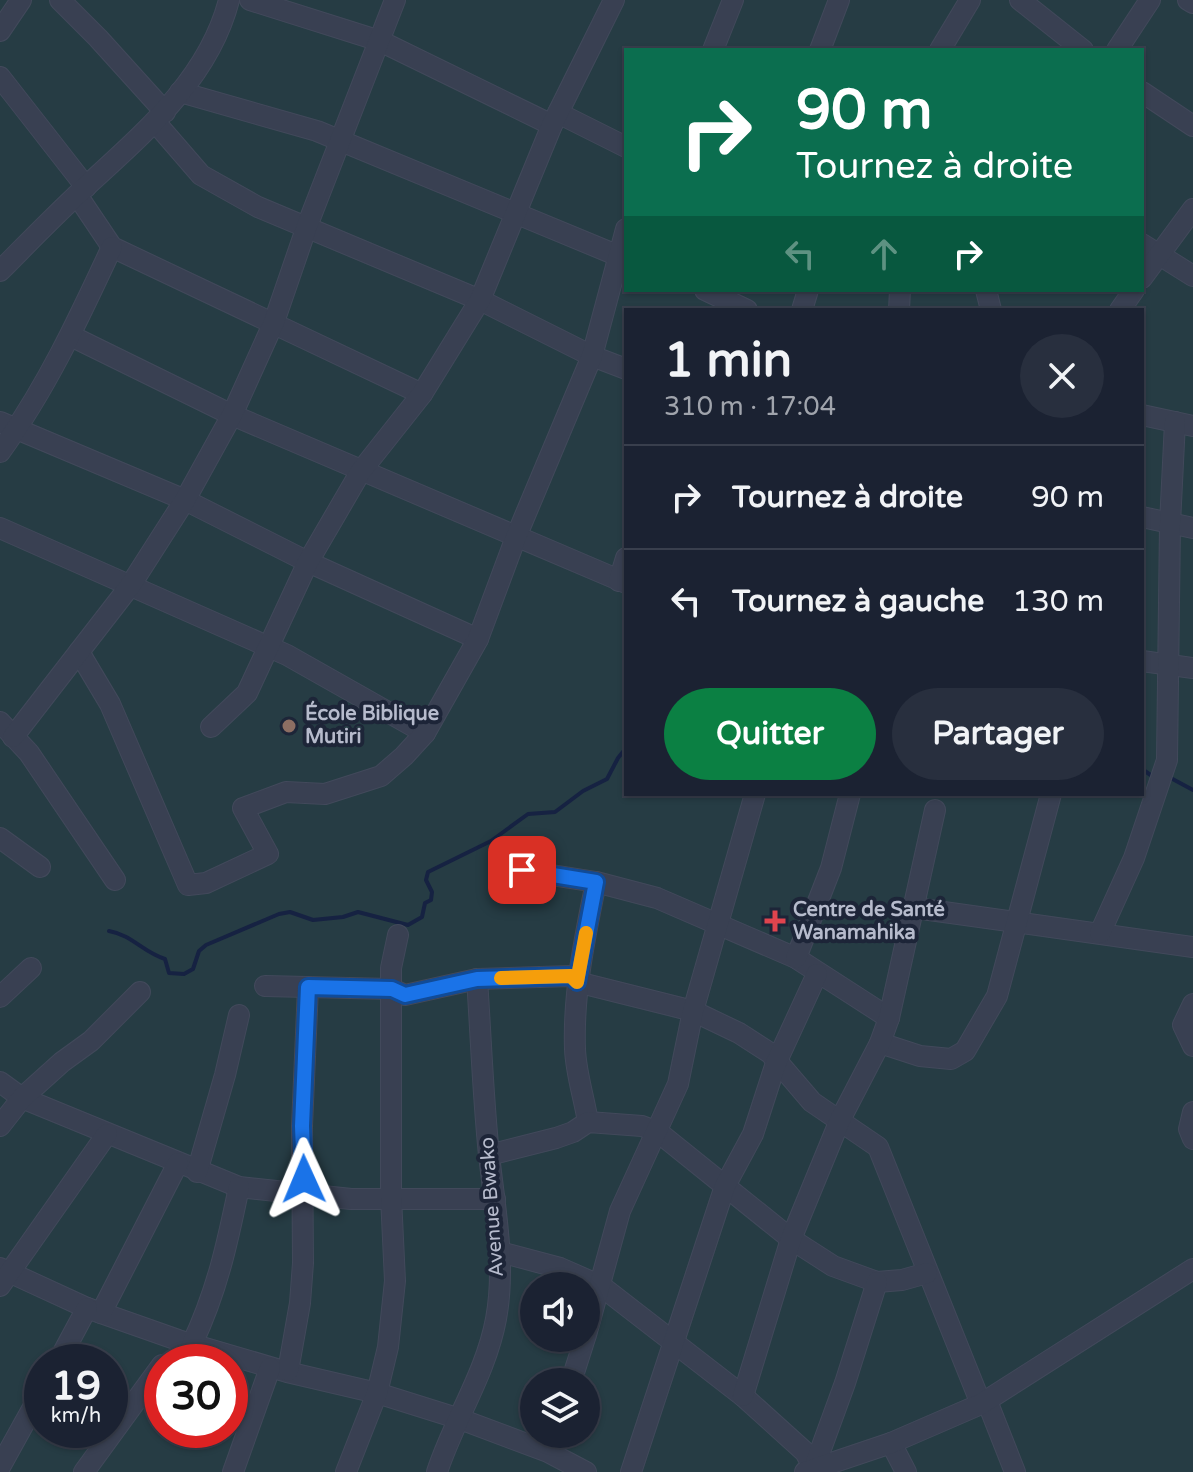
<!DOCTYPE html>
<html lang="fr">
<head>
<meta charset="utf-8">
<style>
  :root { --surface:#1b2232; --page:#282f3e; --text:#f1f3f6; --muted:#a0a4ac; --line:#393f4d; --accent:#0b8043 }
  body { margin:0; font-family:"Varela Round",sans-serif; background:var(--page); color:var(--text); height:100vh; display:flex; flex-direction:column; font-size:30px; white-space:nowrap }
  * { box-sizing:border-box; margin:0 }
  p { font-size:26px; color:var(--muted) }
  .icon { flex:none; width:44px; height:44px; fill:none; stroke:currentColor; stroke-width:2; stroke-linecap:round; stroke-linejoin:round }
  .map { position:relative; flex:1; overflow:hidden }
  .side { position:absolute; left:624px; top:308px; width:520px; height:488px; display:flex; flex-direction:column; background:var(--surface); border-radius:0px; box-shadow:0 2px 6px #0004,0 0 0 2px var(--line) }
  .side>* { flex:none }
  .hud { position:absolute; left:624px; top:48px; width:520px; height:244px; border-radius:0px; box-shadow:0 2px 6px #0004,0 0 0 2px var(--line); background:#0b6e4f; color:#fff; overflow:hidden }
  .fabs { position:absolute; left:520px; top:1272px; display:grid; gap:16px }
  .fabs a { display:grid; place-items:center; width:80px; height:80px; border-radius:50%; background:var(--surface); box-shadow:0 2px 6px #0004,0 0 0 2px var(--line); font-size:40px }
  .speed { position:absolute; left:24px; top:1344px; display:flex; gap:16px; font-size:40px; font-weight:700; text-align:center }
  .speed>* { display:grid; place-content:center; width:104px; height:104px; border-radius:50%; background:var(--surface); box-shadow:0 2px 6px #0004,0 0 0 2px var(--line); line-height:1 }
  .speed small { font-size:20px; font-weight:400 }
  .speed .limit { border:12px solid #d22; background:#fff; color:#111 }
  .pin { position:absolute; display:grid; place-items:center; width:68px; height:68px; color:#fff; margin:-34px; border-radius:16px; box-shadow:0 4px 12px #0006 }
  .me { position:absolute; width:88px; margin:-44px; rotate:359deg; stroke-linejoin:round; filter:drop-shadow(0 0 6px #0008) }
  .turn { display:flex; align-items:center; gap:28px; height:168px; padding:0 40px; font-size:36px }
  .turn .icon { width:104px; height:104px; stroke-width:2.5 }
  .turn b { display:block; font-size:56px; line-height:68px }
  .lanes { display:flex; align-items:center; height:76px; padding:0 40px; background:#0003; justify-content:center; gap:40px; direction:ltr }
  .lanes .off { opacity:.35 }
  .round { display:grid; place-items:center; flex:none; width:84px; height:84px; border-radius:42px; background:var(--page) }
  .summary { display:flex; align-items:center; justify-content:space-between; height:136px; padding:0 40px }
  h1 { font-size:48px; font-weight:800; line-height:60px }
  .cta { display:flex; gap:16px; margin-top:auto; padding:16px 40px }
  .cta a { flex:1; height:92px; border-radius:48px; background:var(--accent); color:#fff; font-size:32px; font-weight:800; line-height:92px; text-align:center }
  .cta a+a { background:var(--page); color:var(--text) }
  ul { padding:0; list-style:none }
  li { display:flex; align-items:center; gap:24px; height:104px; padding:0 40px; border-top:2px solid var(--line) }
  li div { flex:1 }
  li b { display:block; font-size:30px }
  li em { font-style:normal }
  .map>svg:first-child { display:block }
  .green { fill:#263c44; fill-rule:evenodd }
  .lines { fill:none; stroke-linecap:round; stroke-linejoin:round }
  .stream { stroke:#162242; stroke-width:4 }
  .minor-casing { stroke:#42495b; stroke-width:22 }
  .minor { stroke:#394052; stroke-width:20 }
  .route-casing { stroke:#114b97; stroke-width:20 }
  .route { stroke:#1a73e8; stroke-width:14 }
  .slow { stroke:#f59e0b; stroke-width:14 }
  .education-dot { fill:#8d6e63; stroke:#1d2538; stroke-width:3 }
  .health-dot { fill:#e0444e; stroke:#1d2538; stroke-width:3 }
  .labels { text-anchor:middle; dominant-baseline:central; stroke-width:8; stroke-linejoin:round; paint-order:stroke }
  .poi-label { font-size:20px; font-weight:bold; fill:#b6bbcc; stroke:#1d2538; text-anchor:start }
  .street-label { font-size:20px; fill:#b6bbcc; stroke:#1d2538 }
</style>
</head>
<body>
<div class="map">
<svg width="1193" height="1472" viewBox="0 0 1193 1472">
  <rect width="100%" height="100%" fill="#242d43"/>
  <path class="green" d="M0 0H1193V1472H0ZM626 50H1142V290H626ZM626 310H1142V794H626ZM534 1286H586V1338H534ZM42 1362H110V1430H42ZM162 1362H230V1430H162ZM534 1382H586V1434H534Z"/>
  <g class="lines">
    <g class="stream">
      <path d="M1142 769 1152 776"/>
      <path d="M1167 776 1193 790"/>
      <path d="M109 931C132 935 144 953 165 959L169 973 184 974 193 969 199 951 206 945 279 914 290 912 313 920 343 917 358 912 408 925 422 917 425 903 431 900 432 892 426 880 428 872 491 841 528 814 555 812 583 791 607 779 618 758 626 748"/>
    </g>
    <g class="minor-casing">
      <g id="minor">
        <path d="M60 0 98 38 165 112"/>
        <path d="M250 0 380 41 552 125"/>
        <path d="M1020 0 1083 50"/>
        <path d="M1188 0 1193 3"/>
        <path d="M0 31 21 0"/>
        <path d="M713 50 733 0"/>
        <path d="M820 50 839 0"/>
        <path d="M940 50 970 0"/>
        <path d="M1117 50 1150 0"/>
        <path d="M0 77 86 187"/>
        <path d="M180 92 317 131 626 259"/>
        <path d="M1142 92 1193 126"/>
        <path d="M558 113 626 147"/>
        <path d="M156 123 201 175 258 207 480 300 592 356 626 369"/>
        <path d="M77 195 112 247 422 394"/>
        <path d="M1142 244 1193 276"/>
        <path d="M0 271C26 245 52 218 79 193 138 138 208 82 229 0"/>
        <path d="M1142 278 1193 209"/>
        <path d="M705 290 747 310"/>
        <path d="M986 290 991 310"/>
        <path d="M802 310 808 290"/>
        <path d="M899 310 900 290"/>
        <path d="M1120 310 1134 290"/>
        <path d="M71 336 232 415 626 583"/>
        <path d="M1142 415 1193 426"/>
        <path d="M0 422 185 500 308 562 478 639"/>
        <path d="M0 452C46 389 79 318 112 247"/>
        <path d="M1142 517 1193 528"/>
        <path d="M0 528 287 655 425 733"/>
        <path d="M619 581 626 558"/>
        <path d="M79 652 110 704 188 885 206 883 268 854 243 808 286 792 325 794 381 776 404 756 425 733 478 639 516 537 592 356 626 229"/>
        <path d="M1142 661 1193 668"/>
        <path d="M0 722 29 753 115 880"/>
        <path d="M211 727 247 693 308 562 361 471 422 394 480 300 552 125 614 0"/>
        <path d="M13 737 130 586 185 500 232 415 274 322 307 226 395 0"/>
        <path d="M0 838 40 867"/>
        <path d="M500 867 596 882 657 898 796 958 889 1018"/>
        <path d="M915 908 1193 947"/>
        <path d="M1100 933 1134 858 1167 760 1170 524 1175 422"/>
        <path d="M796 958 831 868 850 794"/>
        <path d="M265 986 392 989 405 995 477 979 571 976 577 982 693 1011 739 1033 770 1053 812 1102 878 1147 981 1404"/>
        <path d="M0 997 31 968"/>
        <path d="M1193 1004 1183 1025 1193 1046"/>
        <path d="M880 1043 920 1056 951 1059 965 1051 997 996 1051 794"/>
        <path d="M0 1082 22 1098 239 1187 351 1199H495"/>
        <path d="M1193 1112 1189 1129 1193 1139"/>
        <path d="M588 1122C584 1097 576 1074 575 1049 573 992 585 937 596 882"/>
        <path d="M0 1126 22 1098 62 1062 91 1041 140 992"/>
        <path d="M489 1155 556 1138 573 1132 588 1122 642 1126 658 1132 791 1239 833 1266 877 1282 902 1280 927 1273"/>
        <path d="M197 1172 225 1075 239 1015"/>
        <path d="M500 1252 560 1268 601 1286 743 1396 805 1452 816 1472"/>
        <path d="M0 1268 87 1308 178 1340 287 1372 377 1393 460 1419 548 1452 586 1472"/>
        <path d="M0 1286 107 1134"/>
        <path d="M101 1313 178 1163"/>
        <path d="M586 1335 620 1211 678 1084 693 1011 755 794"/>
        <path d="M192 1344C217 1291 227 1245 239 1187"/>
        <path d="M58 1362 87 1308"/>
        <path d="M288 1371 300 1303 303 1263 302 1126 308 987"/>
        <path d="M571 1382 585 1338"/>
        <path d="M743 1396 791 1239 840 1120 880 1043 889 1018 935 810"/>
        <path d="M987 1401 1015 1472"/>
        <path d="M891 1443 906 1472"/>
        <path d="M0 1467 42 1391"/>
        <path d="M814 1468 845 1383 877 1282"/>
        <path d="M84 1472 162 1365"/>
        <path d="M233 1472 270 1368"/>
        <path d="M346 1472 377 1393 388 1347 395 1281 391 1197V968L398 935"/>
        <path d="M437 1472C454 1420 486 1373 496 1319 506 1265 495 1209 489 1155 483 1097 481 1038 477 979"/>
        <path d="M631 1472 725 1186 753 1134 776 1063 817 974"/>
        <path d="M805 1472 891 1443 981 1404 1193 1269"/>
      </g>
    </g>
    <use href="#minor" class="minor"/>
  </g>
  <g class="lines">
    <g class="route-casing">
      <path id="route" d="M304 1179 302 1126 308 987 392 989 405 995 477 979 571 976 577 982 596 882 522 870"/>
    </g>
    <use href="#route" class="route"/>
    <path class="slow" d="M501 978 571 976 577 982 586 933"/>
  </g>
  <circle class="education-dot" cx="289" cy="726" r="8"/>
  <path class="health-dot" d="M771 909h8v8h8v8h-8v8h-8v-8h-8v-8h8z"/>
  <g class="labels">
    <g class="poi-label">
      <text x="305" y="714">École Biblique<tspan x="305" dy="23">Mutiri</tspan></text>
      <text x="793" y="910">Centre de Santé<tspan x="793" dy="23">Wanamahika</tspan></text>
    </g>
    <g class="street-label">
      <text transform="translate(492 1207) rotate(-94)">Avenue Bwako</text>
    </g>
  </g>
</svg>
<div class="fabs">
<a><svg class="icon" aria-label="sound" viewBox="0 0 24 24"><path d="M4 9h4l5-4v14l-5-4H4zM17 9q2 3 0 6"/></svg></a>
<a><svg class="icon" aria-label="layers" viewBox="0 0 24 24"><path d="M12 4l9 5-9 5-9-5zM3 14l9 5 9-5"/></svg></a>
</div>
<div class="speed"><div>19<small>km/h</small></div><div class="limit">30</div></div>
<div class="pin" style="left:522px;top:870px;background:#d93025"><svg class="icon" aria-label="arrive" viewBox="0 0 24 24"><path d="M6 21V4h12l-3 4 3 4H6"/></svg></div>
<svg class="me" style="left:304px;top:1179px" viewBox="-20 -20 40 40"><path d="M0-17L14 15 0 8-14 15z" fill="#1a73e8" stroke="#fff" stroke-width="4"/></svg>
<div class="hud">
<div class="turn"><svg class="icon" aria-label="right" viewBox="0 0 24 24"><path d="M7 20v-9h11M14 6l5 5-5 5"/></svg><div><b>90 m</b>Tournez à droite</div></div>
<div class="lanes"><svg class="icon off" aria-label="left" viewBox="0 0 24 24"><path d="M17 20v-9H6M10 6l-5 5 5 5"/></svg><svg class="icon off" aria-label="ahead" viewBox="0 0 24 24"><path d="M12 20V5M6 11l6-6 6 6"/></svg><svg class="icon" aria-label="right" viewBox="0 0 24 24"><path d="M7 20v-9h11M14 6l5 5-5 5"/></svg></div>
</div>
<section class="side">
<div class="summary"><div><h1>1 min</h1><p>310 m · 17:04</p></div><a class="round"><svg class="icon" aria-label="close" viewBox="0 0 24 24"><path d="M6 6l12 12M18 6L6 18"/></svg></a></div>
<ul>
<li><svg class="icon" aria-label="right" viewBox="0 0 24 24"><path d="M7 20v-9h11M14 6l5 5-5 5"/></svg><div><b>Tournez à droite</b></div><em>90 m</em></li>
<li><svg class="icon" aria-label="left" viewBox="0 0 24 24"><path d="M17 20v-9H6M10 6l-5 5 5 5"/></svg><div><b>Tournez à gauche</b></div><em>130 m</em></li>
</ul>
<div class="cta"><a>Quitter</a><a>Partager</a></div>
</section>
</div>
</body>
</html>
